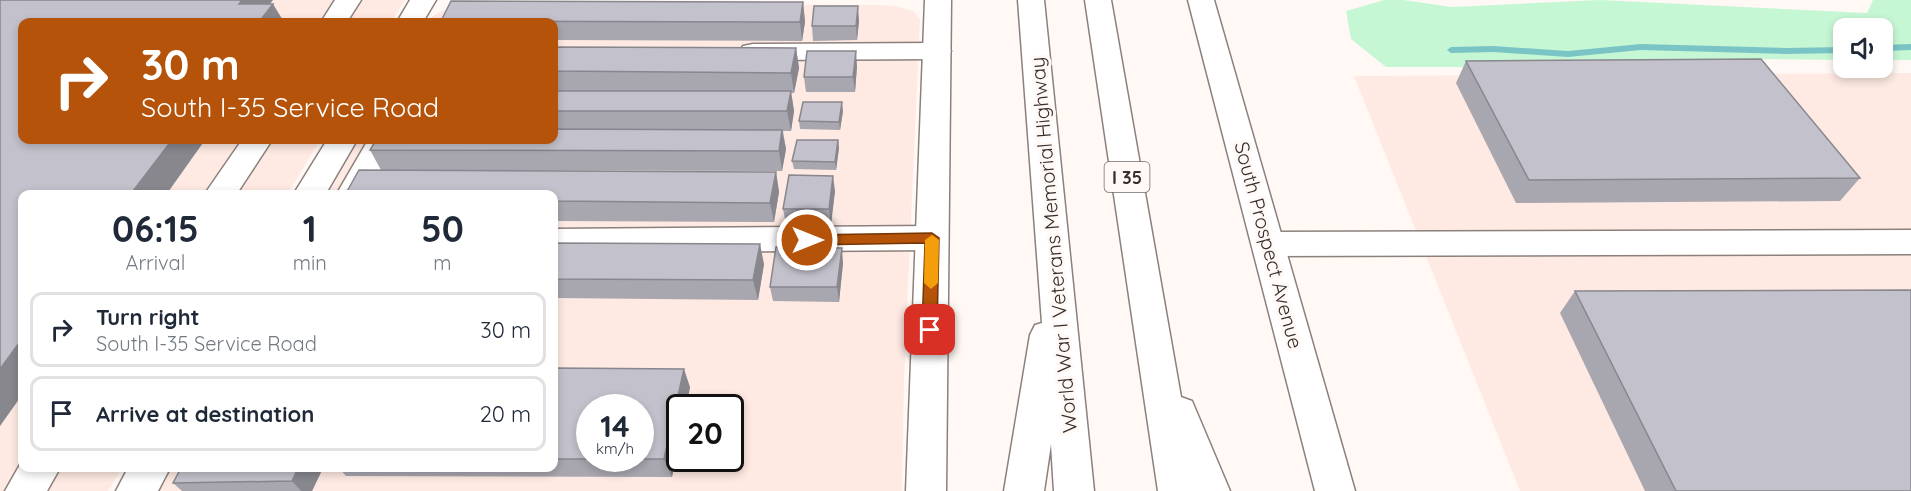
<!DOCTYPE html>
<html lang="en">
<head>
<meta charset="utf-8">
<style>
  :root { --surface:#fff; --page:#f2f2f3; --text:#1f2937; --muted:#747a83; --line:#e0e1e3 }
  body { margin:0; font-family:Quicksand,sans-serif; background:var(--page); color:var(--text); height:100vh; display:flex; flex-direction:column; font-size:22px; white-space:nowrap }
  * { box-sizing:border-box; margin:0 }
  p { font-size:20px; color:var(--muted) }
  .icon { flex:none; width:33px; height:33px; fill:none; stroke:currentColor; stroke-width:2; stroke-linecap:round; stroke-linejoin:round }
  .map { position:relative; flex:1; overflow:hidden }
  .sheet { position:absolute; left:18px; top:190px; width:540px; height:282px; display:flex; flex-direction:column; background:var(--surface); border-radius:12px; box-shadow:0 3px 9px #0003 }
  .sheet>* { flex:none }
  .top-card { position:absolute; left:18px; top:18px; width:540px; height:126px; border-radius:12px; box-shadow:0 3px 9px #0003; background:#b45309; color:#fff; overflow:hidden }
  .controls { position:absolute; left:1833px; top:18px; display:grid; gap:12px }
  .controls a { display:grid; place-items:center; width:60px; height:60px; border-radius:12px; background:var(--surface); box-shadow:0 3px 9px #0003; font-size:30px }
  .speed { position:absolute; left:576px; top:394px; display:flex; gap:12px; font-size:30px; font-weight:700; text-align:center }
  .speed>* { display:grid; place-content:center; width:78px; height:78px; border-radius:50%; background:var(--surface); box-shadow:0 3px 9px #0003; line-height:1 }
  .speed small { font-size:15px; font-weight:400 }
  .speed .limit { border:3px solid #111; border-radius:9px; background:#fff; color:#111 }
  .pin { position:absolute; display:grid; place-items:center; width:51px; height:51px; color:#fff; margin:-26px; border-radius:12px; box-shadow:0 3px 9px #0006 }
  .me { position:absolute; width:66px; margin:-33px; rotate:90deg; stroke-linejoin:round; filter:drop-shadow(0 0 4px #0008) }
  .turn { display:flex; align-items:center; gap:21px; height:126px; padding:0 24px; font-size:27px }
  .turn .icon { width:78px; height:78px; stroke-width:2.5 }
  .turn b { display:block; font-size:42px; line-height:51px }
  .eta { display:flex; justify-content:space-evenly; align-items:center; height:102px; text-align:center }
  .eta b { font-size:36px; font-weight:700; line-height:42px }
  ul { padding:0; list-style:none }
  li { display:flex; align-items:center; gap:18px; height:75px; margin:0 12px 9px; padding:0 12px; border:3px solid var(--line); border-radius:12px }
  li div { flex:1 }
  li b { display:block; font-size:22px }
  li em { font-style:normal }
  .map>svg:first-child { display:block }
  .built { fill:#feeae2; fill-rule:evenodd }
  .green { fill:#c6f7d4 }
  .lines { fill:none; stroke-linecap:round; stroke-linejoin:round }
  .stream { fill:#7bc4c6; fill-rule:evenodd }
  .minor-casing { stroke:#8b807c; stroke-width:3 }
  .major-casing { stroke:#8b807c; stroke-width:3 }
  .highway-casing { stroke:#8b807c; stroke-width:3 }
  .minor { fill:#fff; fill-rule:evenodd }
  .major { fill:#fff; fill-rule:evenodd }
  .highway { fill:#fff; fill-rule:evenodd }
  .wall { fill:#a8a6af }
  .shaded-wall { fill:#88878e }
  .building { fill:#c3c1cb; stroke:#88878e; stroke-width:1.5; fill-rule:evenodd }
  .route { fill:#b45309; stroke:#753606; stroke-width:1.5 }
  .slow { fill:#f59e0b }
  .labels { text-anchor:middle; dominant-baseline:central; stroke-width:6; stroke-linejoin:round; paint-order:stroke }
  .shield { fill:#fff8f5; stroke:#706b69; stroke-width:1.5 }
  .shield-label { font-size:18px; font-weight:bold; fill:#332f2d }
  .street-label { font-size:20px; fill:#332f2d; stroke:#fff8f5 }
</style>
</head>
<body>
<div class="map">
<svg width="1911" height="491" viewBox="0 0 1911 491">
  <rect width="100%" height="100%" fill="#fff8f5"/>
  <g class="built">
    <path d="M0 0H405L391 22H22V140H320L287 195H22V468H122L108 491H0Z"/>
    <path d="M471 4 876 5 896 6 913 11 920 19 904 375 902 491H153L166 468H554V195H325L357 140H554V22H425L441 11ZM590 408H640V459H590ZM680 408H730V459H680Z"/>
    <path d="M1911 73V491H1520L1354 76Z"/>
  </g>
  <path class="green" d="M1384 0H1403L1452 7 1600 0 1867 13 1873 0H1911V60H1883L1882 28H1844L1843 60 1758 59 1705 67H1386L1351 39 1346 11Z"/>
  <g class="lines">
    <g class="stream">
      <path d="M1641 44 1786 48 1844 47V53L1786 54 1641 50 1568 57 1493 52 1451 53 1447 50 1451 47 1493 46 1568 51Z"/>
      <path d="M1911 44V50L1882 51V45Z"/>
    </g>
    <g class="minor-casing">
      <g id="minor">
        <path d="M335 0H361L347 22H321Z"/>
        <path d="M410 0H436L423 22H397Z"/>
        <path d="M937 43 947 45 951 51 947 57 937 59 753 60 743 58 739 52 743 46 753 44Z"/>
        <path d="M242 140H272L236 195H204Z"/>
        <path d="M327 140H357L325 195H293Z"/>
        <path d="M368 140H398L368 195H336Z"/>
        <path d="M932 226 944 229 948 238 944 247 932 250 554 253V229Z"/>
        <path d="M1911 230V254L1269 256 1257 253 1253 244 1257 235 1269 232Z"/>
        <path d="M22 461V468H60L47 491H5Z"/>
        <path d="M128 468H170L158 491H116Z"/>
      </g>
    </g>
    <g class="major-casing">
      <g id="major">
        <path d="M925 0H951L946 491H906Z"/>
        <path d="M1188 0H1214L1355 491H1315Z"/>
      </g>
    </g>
    <g class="highway-casing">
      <g id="highway">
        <path d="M1018 0H1044L1094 491H1054L1051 444 1044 491H1004L1030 335 1035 325 1042 323Z"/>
        <path d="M1085 0H1111L1181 397 1192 401 1230 491H1158Z"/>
      </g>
    </g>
    <use href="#minor" class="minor"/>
    <use href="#major" class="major"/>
    <use href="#highway" class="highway"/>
  </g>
  <g class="wall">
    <path d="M803 2 805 22 802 41 554 40V22H442L441 21Z"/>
    <path d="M859 21 857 40 813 41 812 26Z"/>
    <path d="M554 47 796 48 799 68 794 93H791L794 111 791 131H783L786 149 782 171 483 170 776 172 779 192 774 222 554 221V195L381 170 370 150 554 140Z"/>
    <path d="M1466 61 1860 178 1840 201 1516 203 1456 83Z"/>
    <path d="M857 66 855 92H806L804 77Z"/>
    <path d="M843 111 840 130 800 129 799 121Z"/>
    <path d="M838 140 839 148 836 170 794 169 792 161Z"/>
    <path d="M835 191 831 224H786L783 209Z"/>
    <path d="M554 243 764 264 758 300 554 298Z"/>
    <path d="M843 263 839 302 773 301 770 287Z"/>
    <path d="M1575 291 1911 491H1645L1560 313Z"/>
    <path d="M554 368 690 387 672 477 346 476 339 468H554Z"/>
    <path d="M323 468 312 491H182L173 483Z"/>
  </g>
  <g class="shaded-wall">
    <path d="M242 0H273L256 22 239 4Z"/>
    <path d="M803 2 805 22 802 41 800 22Z"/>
    <path d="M273 4 284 22H259Z"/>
    <path d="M858 6 859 21 857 40 856 26Z"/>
    <path d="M796 48 799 68 794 93 791 73Z"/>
    <path d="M856 51 857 66 855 92 853 77Z"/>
    <path d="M791 91 794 111 791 131 787 111Z"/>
    <path d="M842 102 843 111 840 130 839 122Z"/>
    <path d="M782 130 786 149 782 171 779 151Z"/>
    <path d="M172 140H205L166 195H130Z"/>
    <path d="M838 140 839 148 836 170 835 162Z"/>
    <path d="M776 172 779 192 774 222 770 203Z"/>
    <path d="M833 176 835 191 831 224 829 209Z"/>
    <path d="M760 244 764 264 758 300 753 280Z"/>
    <path d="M842 248 843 263 839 302 837 287Z"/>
    <path d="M22 339V395L0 426V369Z"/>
    <path d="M684 369 690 387 686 408H680V440L672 477 664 459Z"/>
    <path d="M298 468H323L312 491H301L292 481Z"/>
  </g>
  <g class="building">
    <path d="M0 0H242L239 4H273L259 22H22V140H172L130 195H22V339L0 369Z"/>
    <path d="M451 1 803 2 800 22 441 21Z"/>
    <path d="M814 6H858L856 26H812Z"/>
    <path d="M554 47 796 48 791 73 554 71Z"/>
    <path d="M807 51H856L853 77H804Z"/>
    <path d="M1761 59 1860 178 1529 180 1466 61Z"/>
    <path d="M554 91H791L787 111H554Z"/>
    <path d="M803 102H842L839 122 799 121Z"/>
    <path d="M554 129 782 130 779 151 370 150 376 140H554Z"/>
    <path d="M797 140H838L835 162 792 161Z"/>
    <path d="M359 170 776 172 770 203 554 201V195H345Z"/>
    <path d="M789 175 833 176 829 209H783Z"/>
    <path d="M554 243 760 244 753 280 554 279Z"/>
    <path d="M776 247 842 248 837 287H770Z"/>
    <path d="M1911 290V491H1676L1575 291Z"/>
    <path d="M554 368 684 369 664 459H554ZM590 408H640V459H590Z"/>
    <path d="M181 468H298L292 481 173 483Z"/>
  </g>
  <path class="route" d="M932 233 939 238 937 330 935 334H925L922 330 925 243 807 245 801 240 807 235Z"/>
  <path class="slow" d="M932 235 939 240 938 283 931 289 924 283 925 240Z"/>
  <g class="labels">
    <rect class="shield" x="1104.5" y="162" width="45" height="30" rx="4.5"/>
    <g class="shield-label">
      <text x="1127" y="177">I 35</text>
    </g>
    <g class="street-label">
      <text transform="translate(1053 245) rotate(-95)">World War I Veterans Memorial Highway</text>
      <text transform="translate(1269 245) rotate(75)">South Prospect Avenue</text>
    </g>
  </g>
</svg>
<div class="controls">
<a><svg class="icon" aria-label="sound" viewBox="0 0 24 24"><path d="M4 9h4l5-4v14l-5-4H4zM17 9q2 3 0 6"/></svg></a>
</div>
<div class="speed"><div>14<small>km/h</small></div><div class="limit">20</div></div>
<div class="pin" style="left:930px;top:330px;background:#d93025"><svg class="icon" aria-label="arrive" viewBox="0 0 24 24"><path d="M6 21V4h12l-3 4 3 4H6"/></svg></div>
<svg class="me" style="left:807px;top:240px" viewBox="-20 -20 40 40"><circle r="17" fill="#b45309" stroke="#fff" stroke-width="3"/><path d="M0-11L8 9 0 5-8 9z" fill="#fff"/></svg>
<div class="top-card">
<div class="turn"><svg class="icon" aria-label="right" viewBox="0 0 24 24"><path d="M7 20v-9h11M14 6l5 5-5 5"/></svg><div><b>30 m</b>South I-35 Service Road</div></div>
</div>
<section class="sheet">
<div class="eta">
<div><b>06:15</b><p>Arrival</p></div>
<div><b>1</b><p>min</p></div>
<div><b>50</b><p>m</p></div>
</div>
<ul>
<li><svg class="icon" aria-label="right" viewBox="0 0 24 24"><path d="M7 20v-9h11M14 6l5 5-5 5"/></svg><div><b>Turn right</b><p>South I-35 Service Road</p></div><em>30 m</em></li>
<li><svg class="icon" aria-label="arrive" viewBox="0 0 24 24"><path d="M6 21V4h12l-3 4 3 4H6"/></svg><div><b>Arrive at destination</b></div><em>20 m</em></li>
</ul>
</section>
</div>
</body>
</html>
